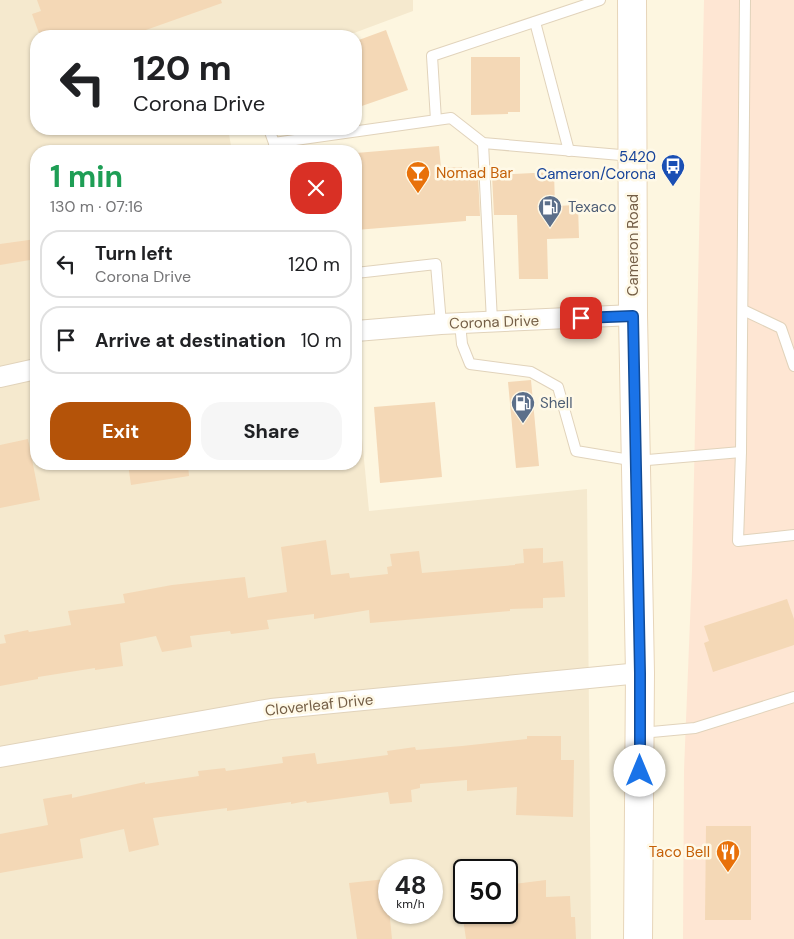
<!DOCTYPE html>
<html lang="en">
<head>
<meta charset="utf-8">
<style>
  :root { --surface:#fff; --page:#f6f6f6; --text:#202124; --muted:#757577; --line:#e0e0e0; --accent:#b45309 }
  body { margin:0; font-family:"DM Sans",sans-serif; background:var(--page); color:var(--text); height:100vh; display:flex; flex-direction:column; font-size:19px; white-space:nowrap }
  * { box-sizing:border-box; margin:0 }
  p { font-size:16px; color:var(--muted) }
  .icon { flex:none; width:28px; height:28px; fill:none; stroke:currentColor; stroke-width:2; stroke-linecap:round; stroke-linejoin:round }
  .map { position:relative; flex:1; overflow:hidden }
  .sheet { position:absolute; left:30px; top:145px; width:332px; height:325px; display:flex; flex-direction:column; background:var(--surface); border-radius:20px; box-shadow:0 1px 4px #0004 }
  .sheet>* { flex:none }
  .banner { position:absolute; left:30px; top:30px; width:332px; height:105px; border-radius:20px; box-shadow:0 1px 4px #0004; background:#fff; color:var(--text); overflow:hidden }
  .speed { position:absolute; left:378px; top:859px; display:flex; gap:10px; font-size:25px; font-weight:700; text-align:center }
  .speed>* { display:grid; place-content:center; width:65px; height:65px; border-radius:50%; background:var(--surface); box-shadow:0 1px 4px #0004; line-height:1 }
  .speed small { font-size:12px; font-weight:400 }
  .speed .limit { border:2px solid #111; border-radius:8px; background:#fff; color:#111 }
  .pin { position:absolute; display:grid; place-items:center; width:42px; height:42px; color:#fff; margin:-21px; border-radius:10px; box-shadow:0 2px 8px #0006 }
  .me { position:absolute; width:55px; margin:-28px; rotate:0deg; stroke-linejoin:round; filter:drop-shadow(0 0 4px #0008) }
  .turn { display:flex; align-items:center; gap:18px; height:105px; padding:0 20px; font-size:22px }
  .turn .icon { width:65px; height:65px; stroke-width:2.5 }
  .turn b { display:block; font-size:35px; line-height:42px }
  .round { display:grid; place-items:center; flex:none; width:52px; height:52px; border-radius:20px; background:var(--page) }
  .summary { display:flex; align-items:center; justify-content:space-between; height:85px; padding:0 20px }
  h1 { font-size:30px; font-weight:700; line-height:38px; color:#1e9e55 }
  .primary-button { display:flex; gap:10px; margin-top:auto; padding:10px 20px }
  .primary-button a { flex:1; height:58px; border-radius:20px; background:var(--accent); color:#fff; font-size:20px; font-weight:700; line-height:58px; text-align:center }
  .primary-button a+a { background:var(--page); color:var(--text) }
  ul { padding:0; list-style:none }
  li { display:flex; align-items:center; gap:15px; height:68px; margin:0 10px 8px; padding:0 10px; border:2px solid var(--line); border-radius:20px }
  li div { flex:1 }
  li b { display:block; font-size:19px }
  li em { font-style:normal }
  .map>svg:first-child { display:block }
  .residential { fill:#f5e9ce; fill-rule:evenodd }
  .commercial { fill:#fee6d3 }
  .building { fill:#f4d8b6 }
  .lines { fill:none; stroke-linecap:round; stroke-linejoin:round }
  .service-casing { stroke:#e1d3bb; stroke-width:12 }
  .minor-casing { stroke:#e1d3bb; stroke-width:22 }
  .secondary-casing { stroke:#e7d5b9; stroke-width:30 }
  .service { stroke:#fff; stroke-width:10 }
  .minor { stroke:#fff; stroke-width:20 }
  .secondary { stroke:#fff; stroke-width:28 }
  .route-casing { stroke:#114b97; stroke-width:12 }
  .route { stroke:#1a73e8; stroke-width:9 }
  .labels { text-anchor:middle; dominant-baseline:central; stroke-width:5; stroke-linejoin:round; paint-order:stroke }
  .transit-label { font-size:15px; fill:#164399; stroke:#fff9e7; text-anchor:end }
  .food-label { font-size:15px; fill:#c56008; stroke:#fff9e7; text-anchor:start }
  .service-label { font-size:15px; fill:#4e5e75; stroke:#fff9e7; text-anchor:start }
  .street-label { font-size:15px; fill:#745e46; stroke:#fff9e7 }
</style>
</head>
<body>
<div class="map">
<svg width="794" height="939" viewBox="0 0 794 939">
  <rect width="100%" height="100%" fill="#fdf6e0"/>
  <path class="residential" d="M0 0H413V11L346 36H36V129H228L232 151H36V464H356V376L369 511 587 489 591 939H0ZM389 870H431V912H389ZM464 870H506V912H464Z"/>
  <path class="commercial" d="M704 0H794V939H683L684 770 692 571Z"/>
  <g class="building">
    <path d="M37 0H221L222 3 129 36H40L32 14 41 11Z"/>
    <path d="M386 30 408 90 356 108V41Z"/>
    <path d="M471 57H520V112H508V114L471 115Z"/>
    <path d="M439 146 441 168 462 167V176L478 175 480 216H466V221L356 230V153Z"/>
    <path d="M554 172 555 206 578 205 579 238 547 239 548 279H519L517 215H494L492 175Z"/>
    <path d="M36 239V259L0 265V244Z"/>
    <path d="M531 380 539 466 516 468 508 382Z"/>
    <path d="M435 402 442 477 380 483 374 407Z"/>
    <path d="M28 439 40 500 0 508V445Z"/>
    <path d="M128 464H188L189 476 131 485Z"/>
    <path d="M326 540 331 575 349 573 350 578 388 574 387 567 392 566 390 554 419 551 422 573 515 565V564L524 563 523 549 543 548V563L563 561 565 597 543 598V608L510 609V611L370 623 369 610 314 619V614L267 620 269 629 231 634 230 631 190 636 192 647 162 652 156 636 120 643 123 666 95 670V668L38 677V679L0 686V644L6 643 4 635 28 630 29 632 71 625 68 611 125 603 123 594 172 585 245 577 248 598 287 592 281 547Z"/>
    <path d="M787 599 794 619V645L713 672 704 643 709 641 704 626Z"/>
    <path d="M527 736H561V760H574L573 817 516 815 517 787 467 791V780L420 784V788L411 790 412 802 390 804 388 792 307 803 306 801 291 804V802L227 811V808L153 818 159 845 129 852 124 829 80 839 83 858 0 873V834L48 825 43 799 72 794V798L145 782V784L199 776 198 771 225 768 226 771 283 763 282 757 315 753 317 764 388 755 387 751 415 747 416 750 462 746 527 739Z"/>
    <path d="M706 826H751V920H705Z"/>
    <path d="M386 879 392 939H357L349 883Z"/>
    <path d="M546 880V897L570 896 571 917H575L576 939H466L462 912H506V885Z"/>
  </g>
  <g class="lines">
    <g class="service-casing">
      <g id="service">
        <path d="M745 0 741 452 738 541 794 535"/>
        <path d="M535 22 569 151"/>
        <path d="M436 120 432 56 600 0"/>
        <path d="M269 129 274 143"/>
        <path d="M483 143 492 321"/>
        <path d="M275 151 274 143 451 118 483 143 632 156"/>
        <path d="M356 273 436 264 441 324"/>
        <path d="M743 310 781 328 794 366"/>
        <path d="M460 323 462 344 470 364 531 372 558 387 576 451 636 461 741 452"/>
        <path d="M641 733 695 728 794 697"/>
      </g>
    </g>
    <g class="minor-casing">
      <g id="minor">
        <path d="M356 331 441 324 633 315"/>
        <path d="M0 377 36 369"/>
        <path d="M0 757 271 709 640 673"/>
      </g>
    </g>
    <g class="secondary-casing">
      <path id="secondary" d="M632 0 633 315 640 673 638 939"/>
    </g>
    <use href="#service" class="service"/>
    <use href="#minor" class="minor"/>
    <use href="#secondary" class="secondary"/>
  </g>
  <g class="lines">
    <g class="route-casing">
      <path id="route" d="M581 318 633 316 640 673V771"/>
    </g>
    <use href="#route" class="route"/>
  </g>
  <defs>
    <g id="bus-pin" transform="scale(1.25)"><path d="M0 17L-7.5 6A9.5 9.5 0 1 1 7.5 6Z" fill="#1a4fb4" stroke="#fff9e7"/><path d="M-5-6H5V4H4V6H2V4H-2V6H-4V4H-5ZM-3.5-4V0h7V-4ZM-3.5 1.2v1.5H-2V1.2ZM2 1.2v1.5H3.5V1.2Z" fill="#fff"/></g>
    <g id="bar-pin" transform="scale(1.25)"><path d="M0 17L-7.5 6A9.5 9.5 0 1 1 7.5 6Z" fill="#e8710a" stroke="#fff9e7"/><path d="M-6-5H6L.8 .8V4.5H3.5V6h-7V4.5H-.8V.8Z" fill="#fff"/></g>
    <g id="fuel-pin" transform="scale(1.25)"><path d="M0 17L-7.5 6A9.5 9.5 0 1 1 7.5 6Z" fill="#5c6f8a" stroke="#fff9e7"/><path d="M-5.5-6h7V0h2V4h1.3V-2.5L3-4.5l.8-.8L6-3V5H2.5V1h-1V6h-7ZM-4.2-4.7v3.2H.2V-4.7Z" fill="#fff"/></g>
    <g id="restaurant-pin" transform="scale(1.25)"><path d="M0 17L-7.5 6A9.5 9.5 0 1 1 7.5 6Z" fill="#e8710a" stroke="#fff9e7"/><path d="M-5-6h1v4h1v-4h1v4h1v-4h1v5L-1.5 .5V6h-2V.5L-5-1ZM5-6V6H3V1.5H1.5Q1.5-4 5-6Z" fill="#fff"/></g>
  </defs>
  <g fill-rule="evenodd">
    <use href="#bus-pin" x="673" y="166"/>
    <use href="#bar-pin" x="418" y="173"/>
    <use href="#fuel-pin" x="550" y="207"/>
    <use href="#fuel-pin" x="523" y="403"/>
    <use href="#restaurant-pin" x="728" y="852"/>
  </g>
  <g class="labels">
    <g class="transit-label">
      <text x="656" y="157">5420<tspan x="656" dy="17">Cameron/Corona</tspan></text>
    </g>
    <g class="food-label">
      <text x="436" y="173">Nomad Bar</text>
      <text x="710" y="852" text-anchor="end">Taco Bell</text>
    </g>
    <g class="service-label">
      <text x="568" y="207">Texaco</text>
      <text x="540" y="403">Shell</text>
    </g>
    <g class="street-label">
      <text transform="translate(633 245) rotate(-90)">Cameron Road</text>
      <text transform="translate(494 322) rotate(-2)">Corona Drive</text>
      <text transform="translate(319 705) rotate(-6)">Cloverleaf Drive</text>
    </g>
  </g>
</svg>
<div class="speed"><div>48<small>km/h</small></div><div class="limit">50</div></div>
<div class="pin" style="left:581px;top:318px;background:#d93025"><svg class="icon" aria-label="arrive" viewBox="0 0 24 24"><path d="M6 21V4h12l-3 4 3 4H6"/></svg></div>
<svg class="me" style="left:640px;top:771px" viewBox="-20 -20 40 40"><circle r="19" fill="#fff"/><path d="M0-13L10 11 0 6-10 11z" fill="#1a73e8"/></svg>
<div class="banner">
<div class="turn"><svg class="icon" aria-label="left" viewBox="0 0 24 24"><path d="M17 20v-9H6M10 6l-5 5 5 5"/></svg><div><b>120 m</b>Corona Drive</div></div>
</div>
<section class="sheet">
<div class="summary"><div><h1>1 min</h1><p>130 m · 07:16</p></div><a class="round" style="background:#d93025;color:#fff"><svg class="icon" aria-label="close" viewBox="0 0 24 24"><path d="M6 6l12 12M18 6L6 18"/></svg></a></div>
<ul>
<li><svg class="icon" aria-label="left" viewBox="0 0 24 24"><path d="M17 20v-9H6M10 6l-5 5 5 5"/></svg><div><b>Turn left</b><p>Corona Drive</p></div><em>120 m</em></li>
<li><svg class="icon" aria-label="arrive" viewBox="0 0 24 24"><path d="M6 21V4h12l-3 4 3 4H6"/></svg><div><b>Arrive at destination</b></div><em>10 m</em></li>
</ul>
<div class="primary-button"><a>Exit</a><a>Share</a></div>
</section>
</div>
</body>
</html>
